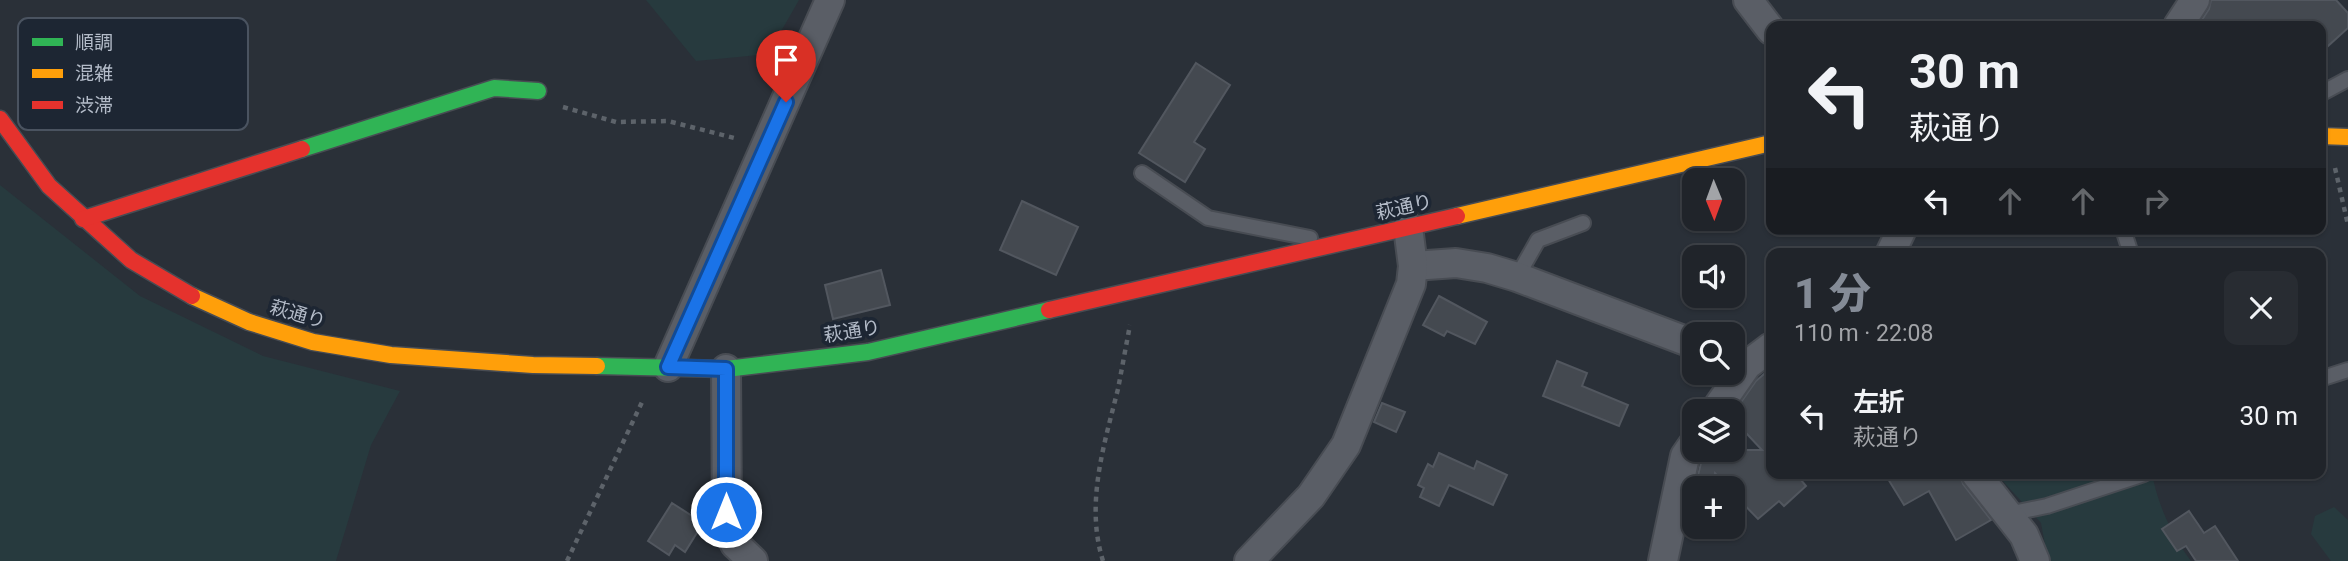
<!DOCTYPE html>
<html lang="ja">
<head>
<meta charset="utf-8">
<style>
  :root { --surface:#20242a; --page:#282c32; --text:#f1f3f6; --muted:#a2a4a8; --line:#3d4147; --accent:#848b96 }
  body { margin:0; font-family:Roboto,"Noto Sans JP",sans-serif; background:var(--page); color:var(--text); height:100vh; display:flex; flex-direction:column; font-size:26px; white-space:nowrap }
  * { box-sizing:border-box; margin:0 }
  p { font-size:23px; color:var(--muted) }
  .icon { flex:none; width:38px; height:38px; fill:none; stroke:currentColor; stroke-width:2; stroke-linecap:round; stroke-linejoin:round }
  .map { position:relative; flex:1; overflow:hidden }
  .panel { position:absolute; left:1766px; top:248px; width:560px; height:231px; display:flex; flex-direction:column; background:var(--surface); border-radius:14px; box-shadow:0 2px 5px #0004,0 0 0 2px var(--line) }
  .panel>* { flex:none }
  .hud { position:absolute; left:1766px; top:21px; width:560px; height:214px; border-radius:14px; box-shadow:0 2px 5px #0004,0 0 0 2px var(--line); background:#20242a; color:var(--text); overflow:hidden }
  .needle { width:46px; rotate:179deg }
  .buttons { position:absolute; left:1682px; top:168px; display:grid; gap:14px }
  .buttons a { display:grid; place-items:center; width:63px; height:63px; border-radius:14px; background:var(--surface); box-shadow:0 2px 5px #0004,0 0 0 2px var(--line); font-size:35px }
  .pin { position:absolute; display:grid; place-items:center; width:60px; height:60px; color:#fff; margin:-72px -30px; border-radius:50% 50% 50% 0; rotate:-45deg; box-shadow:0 0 7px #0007 }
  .pin .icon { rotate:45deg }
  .me { position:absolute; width:77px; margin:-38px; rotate:0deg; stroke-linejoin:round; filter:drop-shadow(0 0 5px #0008) }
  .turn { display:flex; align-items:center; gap:24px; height:147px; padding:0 28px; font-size:32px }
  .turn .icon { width:91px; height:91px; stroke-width:2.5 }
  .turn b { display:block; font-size:49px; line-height:60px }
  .lanes { display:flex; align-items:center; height:66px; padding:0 28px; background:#0003; justify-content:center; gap:35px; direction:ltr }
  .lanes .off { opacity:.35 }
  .round { display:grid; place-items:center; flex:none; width:74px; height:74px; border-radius:14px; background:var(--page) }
  .headline { display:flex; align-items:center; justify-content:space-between; height:119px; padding:0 28px }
  h1 { font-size:42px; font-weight:800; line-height:52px; color:var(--accent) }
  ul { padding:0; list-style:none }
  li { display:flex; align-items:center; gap:21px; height:98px; padding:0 28px }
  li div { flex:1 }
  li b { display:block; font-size:26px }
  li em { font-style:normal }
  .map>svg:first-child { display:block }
  .green { fill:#273a3e }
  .building { fill:#444950; stroke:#52575f; stroke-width:2 }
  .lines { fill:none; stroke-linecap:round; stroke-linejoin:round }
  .lane-casing { stroke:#484c53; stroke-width:18 }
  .street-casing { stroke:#484c53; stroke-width:32 }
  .fast-casing { stroke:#484c53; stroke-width:19 }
  .slow-casing { stroke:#484c53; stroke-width:19 }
  .jam-casing { stroke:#484c53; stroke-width:19 }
  .path { stroke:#5d636a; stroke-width:4.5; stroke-dasharray:5 5; stroke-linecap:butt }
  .lane { stroke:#5a5e66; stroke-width:14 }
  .street { stroke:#5a5e66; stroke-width:28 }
  .fast { stroke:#30b455; stroke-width:16 }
  .slow { stroke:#ff9f0a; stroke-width:16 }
  .jam { stroke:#e5322d; stroke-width:16 }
  .route-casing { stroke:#114b97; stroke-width:18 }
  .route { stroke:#1a73e8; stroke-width:12 }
  .labels { text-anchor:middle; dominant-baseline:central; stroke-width:7; stroke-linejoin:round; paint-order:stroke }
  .street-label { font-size:19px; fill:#b4bcc9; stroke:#1d2633 }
  .key { fill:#1d2633; stroke:#4a5360; stroke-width:2 }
  .key-label { font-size:19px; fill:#b4bcc9 }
</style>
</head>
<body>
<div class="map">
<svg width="2348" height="561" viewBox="0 0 2348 561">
  <rect width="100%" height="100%" fill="#2a3038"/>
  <g class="green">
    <path d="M646 0H799L768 54 696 61Z"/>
    <path d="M0 185 140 296 263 356 400 391 371 445 336 561H0Z"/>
    <path d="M2017 474H2152C2158 505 2172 536 2191 561H2048L2041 523 2001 479Z"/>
    <path d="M2334 507 2348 520V561H2331L2311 534 2315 516Z"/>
  </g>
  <g class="building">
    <path d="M2211 0H2336L2348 13V28L2328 46 2320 38V26H2198L2209 9Z"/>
    <path d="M1196 63 1230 85 1194 142 1205 149 1185 182 1139 153Z"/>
    <path d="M1022 201 1078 227 1056 275 1000 250Z"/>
    <path d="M881 270 890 305 833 319 825 285Z"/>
    <path d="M1439 296 1487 322 1475 344 1447 331 1444 336 1423 325Z"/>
    <path d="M1557 361 1587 373 1582 386 1628 405 1619 426 1543 396Z"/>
    <path d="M1771 368V474H1796L1806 486 1784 506 1779 501 1758 519 1732 492V488H1729L1715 473 1712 488H1695L1701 463 1709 450H1762L1732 418V415L1756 381Z"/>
    <path d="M1382 403 1405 412 1396 432 1374 422Z"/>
    <path d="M1439 453 1474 469 1477 461 1507 475 1493 505 1449 485 1439 506 1420 497 1424 488 1418 485 1428 464 1433 467Z"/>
    <path d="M1885 474H1960L1963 484 1991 520 1956 540 1929 491 1904 505Z"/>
    <path d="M672 503 703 523 685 552 675 545 669 555 648 541Z"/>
    <path d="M2189 511 2204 533 2215 526 2238 561H2196L2186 546 2177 551 2162 529Z"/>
  </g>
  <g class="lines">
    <g class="lane-casing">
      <g id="lane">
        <path d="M2320 94 2348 79"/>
        <path d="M1142 173 1208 218 1310 238"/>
        <path d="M2123 229 2131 254"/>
        <path d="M1517 277 1538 240 1583 223"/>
        <path d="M2320 379 2348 370"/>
        <path d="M2008 514 2047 506 2144 474"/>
      </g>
    </g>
    <g class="street-casing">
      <g id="street">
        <path d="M1748 0 1771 30"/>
        <path d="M2178 26 2195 0"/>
        <path d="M1890 254 1902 229"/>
        <path d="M1413 266 1456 263 1487 268 1517 277 1694 344"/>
        <path d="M668 367 830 0"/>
        <path d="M726 369 727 525 735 544 753 561"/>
        <path d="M1715 411 1747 365 1771 347"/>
        <path d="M1976 474 2024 535 2035 561"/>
        <path d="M1249 561 1311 496 1346 445 1411 284 1413 266 1408 227"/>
        <path d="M1663 561 1685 456 1694 443"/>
      </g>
    </g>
    <g class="fast-casing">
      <g id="fast">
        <path d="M302 149 494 88 538 91"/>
        <path d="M597 366 726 369 868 352 1049 310"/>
      </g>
    </g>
    <g class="slow-casing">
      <g id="slow">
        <path d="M2320 136 2348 137"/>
        <path d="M1457 216 1771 143"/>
        <path d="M192 296 249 322 313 342 391 355 533 365 597 366"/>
      </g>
    </g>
    <g class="jam-casing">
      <g id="jam">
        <path d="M0 119 49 186 131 260 192 296"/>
        <path d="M83 219 302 149"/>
        <path d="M1049 310 1457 216"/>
      </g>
    </g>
    <g class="path">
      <path d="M563 107 616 122 668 121 738 139"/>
      <path d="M2335 168 2348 225"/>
      <path d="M567 561 643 400"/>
      <path d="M1103 561C1085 504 1104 445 1118 389 1122 368 1126 346 1130 325"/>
    </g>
    <use href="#lane" class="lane"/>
    <use href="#street" class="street"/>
    <use href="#fast" class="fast"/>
    <use href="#slow" class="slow"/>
    <use href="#jam" class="jam"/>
  </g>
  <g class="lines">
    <g class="route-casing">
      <path id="route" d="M726 512V369L668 367 786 102"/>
    </g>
    <use href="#route" class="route"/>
  </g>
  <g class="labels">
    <g class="street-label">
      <text transform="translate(1404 207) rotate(-13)">萩通り</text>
      <text transform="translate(298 314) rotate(16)">萩通り</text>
      <text transform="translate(852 331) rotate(-9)">萩通り</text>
    </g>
  </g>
  <rect x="18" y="18" width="230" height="112" rx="10" class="key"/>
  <rect x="32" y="38" width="31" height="8" fill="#30b455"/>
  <rect x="32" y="69" width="31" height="9" fill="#ff9f0a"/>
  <rect x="32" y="101" width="31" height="8" fill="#e5322d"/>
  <g class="key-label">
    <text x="75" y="49">順調</text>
    <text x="75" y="80">混雑</text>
    <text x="75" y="112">渋滞</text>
  </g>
</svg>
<div class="buttons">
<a><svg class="needle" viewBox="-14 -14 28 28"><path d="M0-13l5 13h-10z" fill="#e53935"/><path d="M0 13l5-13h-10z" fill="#a2a4a8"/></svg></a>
<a><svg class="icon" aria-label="sound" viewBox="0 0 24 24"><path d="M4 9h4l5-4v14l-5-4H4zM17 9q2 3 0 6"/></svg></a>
<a><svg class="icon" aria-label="search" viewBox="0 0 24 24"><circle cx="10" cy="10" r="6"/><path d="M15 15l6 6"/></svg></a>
<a><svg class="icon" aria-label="layers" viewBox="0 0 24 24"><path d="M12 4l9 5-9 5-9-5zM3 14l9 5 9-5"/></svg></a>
<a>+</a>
</div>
<div class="pin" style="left:786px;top:102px;background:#d93025"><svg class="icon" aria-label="arrive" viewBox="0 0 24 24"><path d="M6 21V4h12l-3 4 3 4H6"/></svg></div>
<svg class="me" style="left:726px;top:512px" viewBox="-20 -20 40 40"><circle r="17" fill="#1a73e8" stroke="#fff" stroke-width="3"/><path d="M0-11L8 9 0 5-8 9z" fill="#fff"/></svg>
<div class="hud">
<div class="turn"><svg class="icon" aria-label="left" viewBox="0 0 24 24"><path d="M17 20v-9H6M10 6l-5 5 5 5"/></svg><div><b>30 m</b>萩通り</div></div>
<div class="lanes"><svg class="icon" aria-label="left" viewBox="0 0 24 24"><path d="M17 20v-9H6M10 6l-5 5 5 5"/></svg><svg class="icon off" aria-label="ahead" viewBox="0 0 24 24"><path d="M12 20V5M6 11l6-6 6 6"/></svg><svg class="icon off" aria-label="ahead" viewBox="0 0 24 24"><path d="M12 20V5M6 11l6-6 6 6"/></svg><svg class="icon off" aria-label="right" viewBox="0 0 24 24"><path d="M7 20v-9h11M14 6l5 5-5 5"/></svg></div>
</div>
<section class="panel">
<div class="headline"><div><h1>1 分</h1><p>110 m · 22:08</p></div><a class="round"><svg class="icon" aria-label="close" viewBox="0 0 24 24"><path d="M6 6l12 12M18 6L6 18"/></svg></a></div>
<ul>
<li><svg class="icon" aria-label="left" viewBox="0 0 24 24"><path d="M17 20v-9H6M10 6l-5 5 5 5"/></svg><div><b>左折</b><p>萩通り</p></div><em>30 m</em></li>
</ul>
</section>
</div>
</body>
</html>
